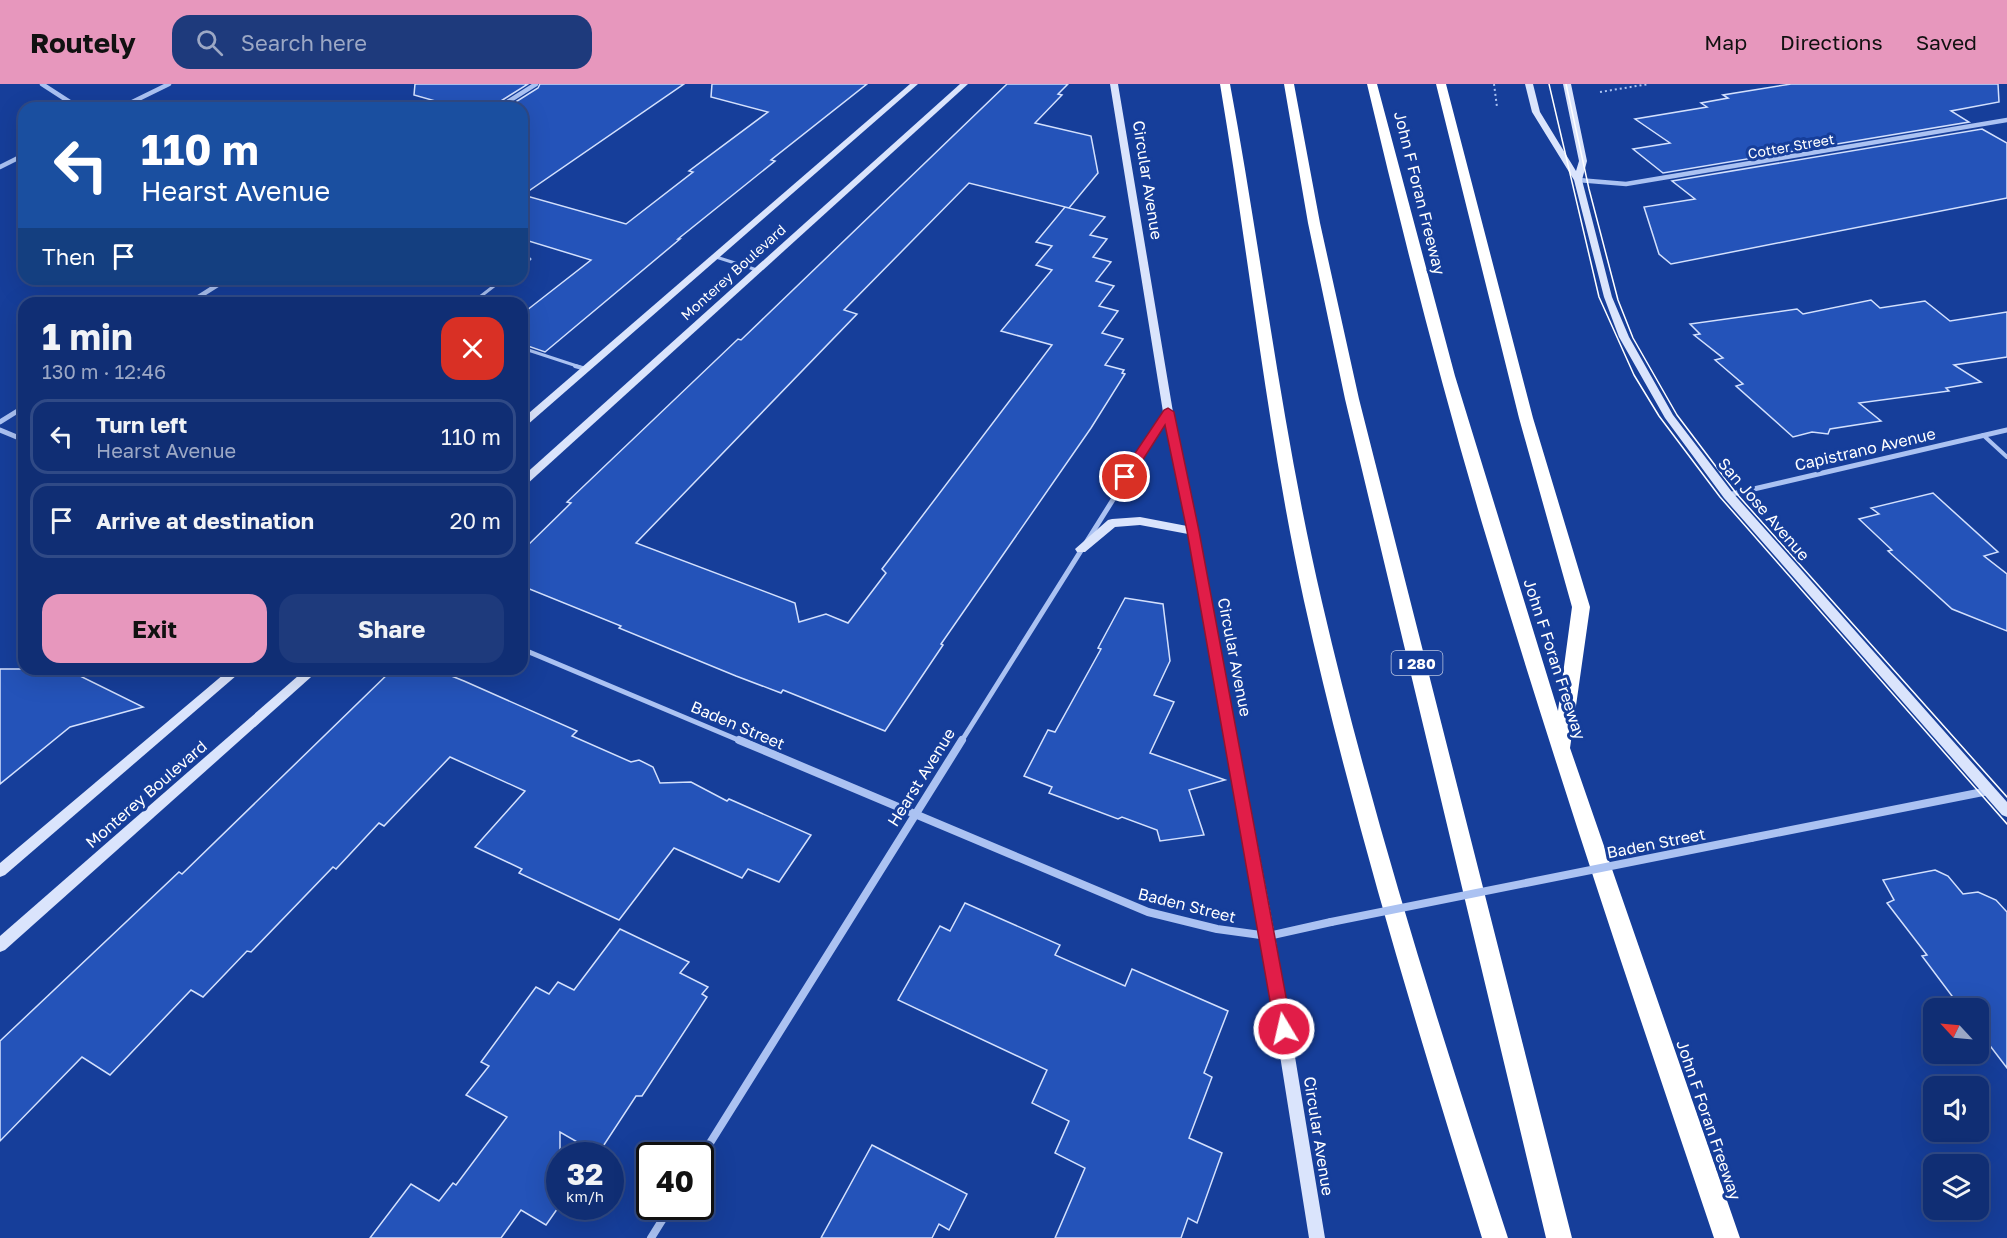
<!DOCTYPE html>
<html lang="en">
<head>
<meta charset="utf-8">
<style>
  :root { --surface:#102e74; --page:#1e3a7c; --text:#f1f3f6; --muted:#9ca8c5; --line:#304a86; --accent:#e797bd }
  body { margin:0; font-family:"Golos Text",sans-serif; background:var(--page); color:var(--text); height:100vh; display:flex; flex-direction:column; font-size:22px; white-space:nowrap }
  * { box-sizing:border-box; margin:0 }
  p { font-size:20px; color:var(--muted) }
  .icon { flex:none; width:33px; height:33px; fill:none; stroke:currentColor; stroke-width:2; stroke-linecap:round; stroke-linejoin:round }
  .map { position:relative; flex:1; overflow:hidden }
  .side { position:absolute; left:18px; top:213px; width:510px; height:378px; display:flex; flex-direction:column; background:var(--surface); border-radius:18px; box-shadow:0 6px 24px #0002,0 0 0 2px var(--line) }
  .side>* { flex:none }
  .hud { position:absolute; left:18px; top:18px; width:510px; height:183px; border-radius:18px; box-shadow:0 6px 24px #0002,0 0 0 2px var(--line); background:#1a4fa0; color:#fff; overflow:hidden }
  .needle { width:39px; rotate:296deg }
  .tools { position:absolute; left:1923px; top:914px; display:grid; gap:12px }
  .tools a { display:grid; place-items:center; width:66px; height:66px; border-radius:12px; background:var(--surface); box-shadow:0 6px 24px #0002,0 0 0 2px var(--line); font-size:30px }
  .speed { position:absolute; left:546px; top:1058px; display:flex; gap:12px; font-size:30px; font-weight:700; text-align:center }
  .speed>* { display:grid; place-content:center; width:78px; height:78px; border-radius:50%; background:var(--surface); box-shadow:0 6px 24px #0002,0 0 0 2px var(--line); line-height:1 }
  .speed small { font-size:15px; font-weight:400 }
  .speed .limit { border:3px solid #111; border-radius:9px; background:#fff; color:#111 }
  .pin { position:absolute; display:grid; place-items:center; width:51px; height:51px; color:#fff; margin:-26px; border:3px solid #fff; border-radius:50%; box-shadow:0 2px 6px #0007 }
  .me { position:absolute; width:66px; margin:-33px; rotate:351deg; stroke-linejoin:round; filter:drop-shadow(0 0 4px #0008) }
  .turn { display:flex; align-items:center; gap:21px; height:126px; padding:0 24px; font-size:27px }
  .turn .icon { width:78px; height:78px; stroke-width:2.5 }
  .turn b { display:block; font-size:42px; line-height:51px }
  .then { display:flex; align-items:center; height:57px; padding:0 24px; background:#0003; gap:12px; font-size:22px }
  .round { display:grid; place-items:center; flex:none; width:63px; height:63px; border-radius:18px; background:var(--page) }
  .overview { display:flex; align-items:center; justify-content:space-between; height:102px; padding:0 24px }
  h1 { font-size:36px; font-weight:700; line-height:45px }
  .primary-button { display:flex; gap:12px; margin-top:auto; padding:12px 24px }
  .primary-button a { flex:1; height:69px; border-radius:18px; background:var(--accent); color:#111; font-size:24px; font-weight:700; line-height:69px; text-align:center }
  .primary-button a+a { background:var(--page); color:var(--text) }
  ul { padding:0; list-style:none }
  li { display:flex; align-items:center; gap:18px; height:75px; margin:0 12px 9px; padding:0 12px; border:3px solid var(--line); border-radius:18px }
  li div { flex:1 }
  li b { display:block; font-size:22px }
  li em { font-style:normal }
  header { display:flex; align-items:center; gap:36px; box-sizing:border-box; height:84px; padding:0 30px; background:var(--accent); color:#111 }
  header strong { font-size:28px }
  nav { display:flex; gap:33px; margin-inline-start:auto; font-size:21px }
  .search { width:420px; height:54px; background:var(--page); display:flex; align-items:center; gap:15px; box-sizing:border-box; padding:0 21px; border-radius:18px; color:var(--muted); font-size:22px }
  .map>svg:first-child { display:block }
  .building { fill:#2453b9; stroke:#d3e0fd; stroke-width:1.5 }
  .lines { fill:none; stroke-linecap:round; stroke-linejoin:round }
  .path { stroke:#abc2f2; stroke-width:2; stroke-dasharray:2 3; stroke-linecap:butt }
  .lane-far1 { stroke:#abc2f2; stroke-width:3 }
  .lane { stroke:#abc2f2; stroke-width:4 }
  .street-far2 { stroke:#abc2f2; stroke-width:4.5 }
  .street-far1 { stroke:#abc2f2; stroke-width:5 }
  .street { stroke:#abc2f2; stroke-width:8 }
  .secondary { fill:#dae4fc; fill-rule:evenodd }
  .highway { fill:#fff; fill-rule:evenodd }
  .tram { stroke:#fff; stroke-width:1.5 }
  .street-bridge { stroke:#abc2f2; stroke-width:8 }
  .route { fill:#e11d48; stroke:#92132f; stroke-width:1.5 }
  .labels { text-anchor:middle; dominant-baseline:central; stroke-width:6; stroke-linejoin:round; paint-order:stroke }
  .far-street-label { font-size:14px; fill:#fff; stroke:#163e9a }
  .shield { fill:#163e9a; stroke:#b9c5e1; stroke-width:1.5 }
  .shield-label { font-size:15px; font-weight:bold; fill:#fff }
  .street-label { font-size:16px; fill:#fff; stroke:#163e9a }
</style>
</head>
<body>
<header>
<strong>Routely</strong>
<div class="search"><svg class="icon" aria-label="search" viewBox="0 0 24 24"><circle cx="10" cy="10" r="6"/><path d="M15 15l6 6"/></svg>Search here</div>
<nav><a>Map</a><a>Directions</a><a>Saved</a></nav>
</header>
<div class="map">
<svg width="2007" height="1154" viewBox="0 0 2007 1154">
  <rect width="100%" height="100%" fill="#163e9a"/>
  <g class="building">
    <path d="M415 0H528L496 20 494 24H460L414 11Z"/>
    <path d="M540 0H684L523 111 626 140 693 88 689 87 768 28 711 13 712 0H867L771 76 775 77 678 155H680L545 268 522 260V230L591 176 522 155V24H506L538 4Z"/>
    <path d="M1007 0H1068L1058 10 1062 11 1035 39 1091 52 1098 89 1069 124 969 99 844 226 857 230 636 459 795 519 799 538 826 530 848 539 886 489 882 485 1052 261 1001 247 1052 186 1036 181 1052 162 1036 158 1065 123 1105 133 1090 151 1107 155 1093 173 1111 178 1096 197 1114 202 1099 222 1118 227 1102 249 1123 255 1105 281 1124 286 1122 289 1125 290 1091 344 941 560 943 561 885 647 783 606 781 609 736 592 619 544 621 542 522 502V467L571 419 567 418 738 255 741 256Z"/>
    <path d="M1791 0H1998L1999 18 1951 27 1969 38 1663 89 1633 65 1670 59 1635 35 1707 23 1701 19 1728 14 1723 11Z"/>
    <path d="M1982 45 2007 59V114L1671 180 1659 170 1644 123 1695 115 1672 97Z"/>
    <path d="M1871 216 1880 224 1925 217 1950 237 2007 228V273L1954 281 1981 298 1946 304 1949 307 1859 319 1881 337 1830 345 1828 350 1812 348 1793 353 1736 302 1743 300 1715 276 1723 274 1694 251 1700 250 1690 240 1797 225 1803 230Z"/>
    <path d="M1933 409 1998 468 1984 472 2007 490V547L1952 525 1888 467 1892 466 1859 435 1879 430 1871 424Z"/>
    <path d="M1125 514 1163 520 1170 577 1154 611 1174 618 1150 669 1225 696 1189 706 1204 751 1160 757 1157 746 1122 733 1118 735 1049 709 1052 703 1024 692 1048 646 1055 648 1101 565 1098 564Z"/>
    <path d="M0 585H66L143 623 70 643 0 700Z"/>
    <path d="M393 585H434L464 597 577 647 572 652 631 678 639 676 653 683 660 699 691 698 727 717 729 715 811 751 779 798 748 785 742 794 674 764 619 836 519 789 522 785 475 763 525 707 450 673 384 742 379 739 336 785 333 783 251 868 247 867 203 913 191 906 110 991 82 973 0 1057V957L179 788 182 790Z"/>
    <path d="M1935 786 1948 792 1963 810 1978 808 1996 816 2007 828V984L1978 946V924H1961L1922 872 1927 871 1887 819 1894 816 1883 796Z"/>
    <path d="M965 819 1060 861 1055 871 1125 902 1132 885 1228 927 1204 989 1212 993 1189 1054 1222 1069 1197 1139 1188 1134 1181 1154H1055L1085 1084 1055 1069 1069 1037 1032 1019 1047 986 898 916 940 842 950 847Z"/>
    <path d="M620 845 689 878 680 889 708 903 702 910 707 913 642 1012H636L598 1070 560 1048V1121L546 1141 521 1126 501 1154H370L411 1100 439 1117 453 1099 456 1101 507 1033 466 1011 489 982 481 978 536 903 549 910 558 898 574 906Z"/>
    <path d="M872 1061 967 1110 949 1146 939 1140 932 1154H821Z"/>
  </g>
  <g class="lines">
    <g class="path">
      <path d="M1494 0 1497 23"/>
      <path d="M1600 8 1649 0"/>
    </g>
    <g class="lane-far1">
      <path d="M716 173 757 186"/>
      <path d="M522 180 530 175"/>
      <path d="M472 219 503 195"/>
      <path d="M522 264 580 283"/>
    </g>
    <g class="lane">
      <path d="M575 282 586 285"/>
      <path d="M1983 351 2007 373"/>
    </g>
    <g class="street-far2">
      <path d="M42 0 79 24"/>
      <path d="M120 24 169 0"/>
      <path d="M498 24 536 0"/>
      <path d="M0 83 24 71"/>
      <path d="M1578 96 1626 100 2007 36"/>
      <path d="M189 219 227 195"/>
    </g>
    <g class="street-far1">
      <path d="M0 338 24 323"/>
      <path d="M0 346 24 356"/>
      <path d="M1728 411 2007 346"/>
      <path d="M522 565 743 658"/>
      <path d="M961 658 1168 328"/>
    </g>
    <g class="street">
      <path d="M739 656 1148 828 1217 845 1268 852 1331 838"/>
      <path d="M1751 754 1988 707"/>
      <path d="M700 1075 962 656"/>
      <path d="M651 1154 671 1122"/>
    </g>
    <g class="secondary">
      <path d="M910 0H918L526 342 522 343V335Z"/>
      <path d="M960 0H968L526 401 522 403V393Z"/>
      <path d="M1110 0H1118L1173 328 1198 447 1275 852 1325 1154H1309L1261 852 1188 450 1140 441 1115 443 1085 468H1077L1075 465 1108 436 1112 435 1140 433 1187 442 1163 328Z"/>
      <path d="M1525 0H1533L1540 28 1576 87 1579 77 1563 0H1571L1587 77 1582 96 1612 213 1629 253 1673 331 1732 408 2007 718V733L2002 731 1724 414 1665 334 1619 253 1604 213 1574 96 1532 28Z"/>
      <path d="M230 585H244L5 791 0 793V779Z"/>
      <path d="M306 585H320L5 866 0 868V852Z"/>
    </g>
    <g class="highway">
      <path d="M1220 0H1230C1262 172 1282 347 1322 518 1372 733 1439 944 1508 1154H1482C1417 944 1352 733 1304 517 1267 347 1249 172 1220 0Z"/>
      <path d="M1284 0H1294L1320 139 1359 315 1572 1154H1546L1345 315 1308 139Z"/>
      <path d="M1367 0H1377L1455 292 1558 627 1572 523 1519 334 1436 0H1446L1533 334 1590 523 1570 664 1740 1154H1714C1634 917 1554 680 1482 439 1439 294 1402 147 1367 0Z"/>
    </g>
    <g class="tram">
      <path d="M1549 0 1599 213 1634 291 1659 332 1720 413 2007 740"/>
      <path d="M1566 0 1589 105 1618 216 1633 254 1677 331 1736 409 2007 713"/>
    </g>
    <path class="street-bridge" d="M1331 838 1751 754"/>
  </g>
  <path class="route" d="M1168 324 1174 328 1199 447 1292 945 1290 951 1284 953 1277 951 1275 945 1187 447 1165 341 1130 396 1125 397 1119 393 1164 326Z"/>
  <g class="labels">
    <g class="far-street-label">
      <text transform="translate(1791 62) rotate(-10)">Cotter Street</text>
      <text transform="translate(733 188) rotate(-42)">Monterey Boulevard</text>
    </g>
    <rect class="shield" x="1391.5" y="567" width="51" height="24" rx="4.5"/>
    <g class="shield-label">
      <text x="1417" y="579">I 280</text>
    </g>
    <g class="street-label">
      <text transform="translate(1148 96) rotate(81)">Circular Avenue</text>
      <text transform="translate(1420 109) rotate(76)">John F Foran Freeway</text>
      <text transform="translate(1865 365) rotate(-13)">Capistrano Avenue</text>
      <text transform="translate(1764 425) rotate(49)">San Jose Avenue</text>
      <text transform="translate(1235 573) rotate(79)">Circular Avenue</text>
      <text transform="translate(1555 575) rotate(72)">John F Foran Freeway</text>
      <text transform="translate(738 641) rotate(23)">Baden Street</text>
      <text transform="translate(921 693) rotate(-58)">Hearst Avenue</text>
      <text transform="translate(146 710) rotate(-41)">Monterey Boulevard</text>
      <text transform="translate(1656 759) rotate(-11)">Baden Street</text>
      <text transform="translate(1187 821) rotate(14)">Baden Street</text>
      <text transform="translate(1709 1036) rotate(71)">John F Foran Freeway</text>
      <text transform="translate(1319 1052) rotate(81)">Circular Avenue</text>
    </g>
  </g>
</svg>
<div class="tools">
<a><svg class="needle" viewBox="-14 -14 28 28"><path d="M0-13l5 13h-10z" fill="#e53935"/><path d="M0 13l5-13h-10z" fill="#9ca8c5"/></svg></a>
<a><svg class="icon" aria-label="sound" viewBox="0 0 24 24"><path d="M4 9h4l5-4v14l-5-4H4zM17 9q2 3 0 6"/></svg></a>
<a><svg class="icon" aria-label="layers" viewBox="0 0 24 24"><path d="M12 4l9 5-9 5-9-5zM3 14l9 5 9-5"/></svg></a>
</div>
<div class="speed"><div>32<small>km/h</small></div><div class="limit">40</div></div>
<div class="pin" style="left:1125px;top:393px;background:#d93025"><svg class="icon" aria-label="arrive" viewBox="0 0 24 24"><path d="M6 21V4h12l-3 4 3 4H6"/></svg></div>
<svg class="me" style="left:1284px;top:945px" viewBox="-20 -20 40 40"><circle r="17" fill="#e11d48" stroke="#fff" stroke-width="3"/><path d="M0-11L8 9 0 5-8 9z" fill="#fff"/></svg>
<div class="hud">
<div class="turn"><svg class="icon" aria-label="left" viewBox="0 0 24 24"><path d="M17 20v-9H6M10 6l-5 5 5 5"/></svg><div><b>110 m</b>Hearst Avenue</div></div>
<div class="then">Then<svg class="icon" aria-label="arrive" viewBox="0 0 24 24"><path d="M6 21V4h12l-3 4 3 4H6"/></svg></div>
</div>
<section class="side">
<div class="overview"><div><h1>1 min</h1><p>130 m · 12:46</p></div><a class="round" style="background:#d93025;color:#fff"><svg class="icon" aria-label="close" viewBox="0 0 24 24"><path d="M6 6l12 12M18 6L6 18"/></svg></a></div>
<ul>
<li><svg class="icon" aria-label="left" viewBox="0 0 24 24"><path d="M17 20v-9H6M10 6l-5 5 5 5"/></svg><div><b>Turn left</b><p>Hearst Avenue</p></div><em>110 m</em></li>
<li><svg class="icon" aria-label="arrive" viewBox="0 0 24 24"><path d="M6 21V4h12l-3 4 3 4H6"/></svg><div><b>Arrive at destination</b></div><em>20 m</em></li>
</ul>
<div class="primary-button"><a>Exit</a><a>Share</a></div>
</section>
</div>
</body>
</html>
